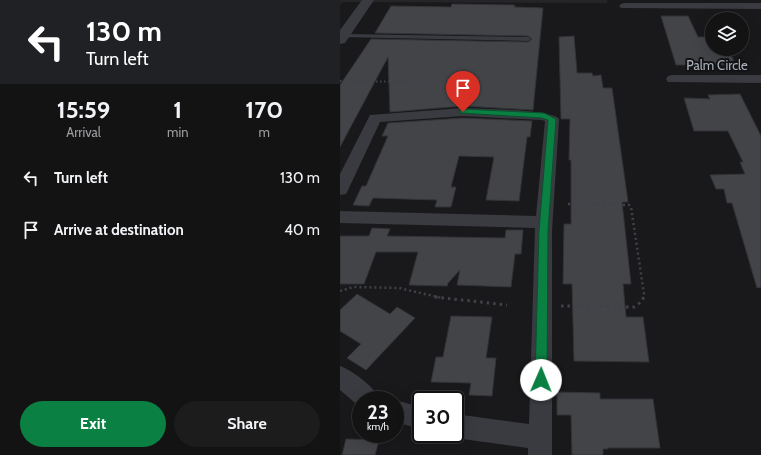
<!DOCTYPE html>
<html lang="en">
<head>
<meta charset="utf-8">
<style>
  :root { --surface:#131314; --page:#1c1c1d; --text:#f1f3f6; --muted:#9d9ea0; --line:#323234; --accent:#0b8043 }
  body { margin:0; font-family:Cabin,sans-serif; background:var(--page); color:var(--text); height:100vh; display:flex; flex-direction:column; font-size:15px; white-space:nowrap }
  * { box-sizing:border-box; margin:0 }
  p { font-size:13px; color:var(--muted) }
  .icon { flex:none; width:22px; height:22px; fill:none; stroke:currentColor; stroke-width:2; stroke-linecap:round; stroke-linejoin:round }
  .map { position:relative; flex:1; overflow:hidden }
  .side { display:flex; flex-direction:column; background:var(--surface); width:340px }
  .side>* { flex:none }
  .top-card { background:#202124; color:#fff; overflow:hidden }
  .buttons { position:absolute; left:365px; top:12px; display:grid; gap:8px }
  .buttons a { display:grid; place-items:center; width:44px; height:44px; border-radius:50%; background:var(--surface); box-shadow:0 4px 16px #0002,0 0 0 1px var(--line); font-size:20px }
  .speed { position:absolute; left:12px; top:391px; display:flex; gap:8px; font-size:20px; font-weight:700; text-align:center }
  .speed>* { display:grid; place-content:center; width:52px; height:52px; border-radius:50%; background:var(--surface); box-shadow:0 4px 16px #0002,0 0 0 1px var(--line); line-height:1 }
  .speed small { font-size:10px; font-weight:400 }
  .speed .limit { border:2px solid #111; border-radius:6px; background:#fff; color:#111 }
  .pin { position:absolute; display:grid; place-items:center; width:34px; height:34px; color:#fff; margin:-41px -17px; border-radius:50% 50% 50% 0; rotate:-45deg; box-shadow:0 0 4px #0007 }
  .pin .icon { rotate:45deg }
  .me { position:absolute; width:44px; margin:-22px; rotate:1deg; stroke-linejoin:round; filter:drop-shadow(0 0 3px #0008) }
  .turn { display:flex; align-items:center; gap:14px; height:84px; padding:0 20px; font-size:18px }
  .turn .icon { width:52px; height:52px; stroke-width:2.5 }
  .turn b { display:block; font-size:28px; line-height:34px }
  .eta { display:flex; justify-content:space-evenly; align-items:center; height:68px; text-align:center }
  .eta b { font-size:24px; font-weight:800; line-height:28px }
  .action { display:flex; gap:8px; margin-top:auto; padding:8px 20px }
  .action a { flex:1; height:46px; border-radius:24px; background:var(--accent); color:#fff; font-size:16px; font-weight:800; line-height:46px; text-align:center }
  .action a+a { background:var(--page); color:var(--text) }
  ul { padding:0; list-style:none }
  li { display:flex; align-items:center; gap:12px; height:52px; padding:0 20px }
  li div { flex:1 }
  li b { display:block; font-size:15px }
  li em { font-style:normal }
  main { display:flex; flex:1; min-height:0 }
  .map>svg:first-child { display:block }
  .built { fill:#252528 }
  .building { fill:#434448; stroke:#333338 }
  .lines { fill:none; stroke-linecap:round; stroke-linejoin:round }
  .path-far2 { stroke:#3f4248; stroke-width:2; stroke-dasharray:1.5 2.5; stroke-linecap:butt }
  .path-far1 { stroke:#3f4248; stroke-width:2.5; stroke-dasharray:2 3; stroke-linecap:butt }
  .path { stroke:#3f4248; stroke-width:3; stroke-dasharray:2.5 4; stroke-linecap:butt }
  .service { fill:#393b41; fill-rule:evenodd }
  .minor { fill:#393b41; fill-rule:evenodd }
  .tertiary { fill:#393b41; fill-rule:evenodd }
  .route { fill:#0b8043; stroke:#07532c }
  .labels { text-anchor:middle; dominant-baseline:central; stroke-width:4; stroke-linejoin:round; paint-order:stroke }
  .far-street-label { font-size:13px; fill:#aab1bc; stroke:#141416 }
</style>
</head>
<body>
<main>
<section class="side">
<div class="top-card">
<div class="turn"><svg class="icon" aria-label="left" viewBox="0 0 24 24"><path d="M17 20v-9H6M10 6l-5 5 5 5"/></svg><div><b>130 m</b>Turn left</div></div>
</div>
<div class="eta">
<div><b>15:59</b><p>Arrival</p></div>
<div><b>1</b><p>min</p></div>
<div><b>170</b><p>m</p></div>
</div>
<ul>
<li><svg class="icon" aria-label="left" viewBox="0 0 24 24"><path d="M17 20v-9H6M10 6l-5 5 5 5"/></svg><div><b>Turn left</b></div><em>130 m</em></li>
<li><svg class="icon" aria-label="arrive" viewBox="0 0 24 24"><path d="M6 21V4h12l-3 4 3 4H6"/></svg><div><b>Arrive at destination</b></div><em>40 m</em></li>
</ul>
<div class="action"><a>Exit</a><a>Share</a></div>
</section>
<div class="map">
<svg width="421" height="455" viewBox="0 0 421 455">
  <rect width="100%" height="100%" fill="#19191b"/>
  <path class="built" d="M0 0H267V3L2 2 0 5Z"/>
  <g class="building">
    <path d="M112 4 175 5 174 7 203 8 193 110 123 106 50 112 48 57 0 147V85L31 39 188 42 192 39 188 36 35 33 51 6 111 7Z"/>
    <path d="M321 16H348L358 37H365L370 49H388L396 65H336Z"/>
    <path d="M234 36 237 73H252L253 76 261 75 263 88H272L288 202H282L291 284H283L286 317H303L309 362 234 361 232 284H223L224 224H231V160H229L230 119H221L219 37Z"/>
    <path d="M400 94 421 136V287L417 288 392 203H387L384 189H376L370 175 405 174 400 162H403L388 131H354L344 98 370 99 368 95Z"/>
    <path d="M123 118 192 121 190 137H187L179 201 146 200 154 157 119 156 111 187H116L111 207H95L97 200 33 198 29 206 13 205 22 186H26L48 136H42L48 123Z"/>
    <path d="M32 228 50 229 47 236 165 238 166 230H183L181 254H175L171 287 117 285 120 270 108 283 107 286 69 285 78 252H36L24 284H0V236H29Z"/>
    <path d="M17 294 50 314 57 307 75 318 26 370 7 358 21 344 0 331V310Z"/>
    <path d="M111 316 152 317 146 358H156L152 396 129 395 131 383 91 382 96 357H103Z"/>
    <path d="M217 392 260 393V399H313L320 448H267L268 449H263V455H232L231 415H217Z"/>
    <path d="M6 439 39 440 35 455H2Z"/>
  </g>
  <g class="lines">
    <path class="path-far2" d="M0 81 80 82 84 84 85 101"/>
    <g class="path-far1">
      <path d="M228 204 289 205 291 207 304 294 303 298"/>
      <path d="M0 291 13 287 59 288 102 298"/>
    </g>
    <g class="path">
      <path d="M95 297 167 305"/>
      <path d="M221 306 294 307 301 302 304 297"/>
    </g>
    <path class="service" d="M3 34 188 37 191 39 188 41 1 37V35Z"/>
    <g class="minor">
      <path d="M284 3H421V9L281 8 279 6 281 4Z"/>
      <path d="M332 75H421V83L328 82 326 79 328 76Z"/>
      <path d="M123 108C139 109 212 109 219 119L212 231V455H188V448L115 438 107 434H115V414L189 424 195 228 0 223V211L196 216 205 121 202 120 123 116 40 122 8 190 6 194 0 195V174L30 115Z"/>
      <path d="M0 366C13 371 35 387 40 400H21V408L0 390Z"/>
      <path d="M55 400 81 407V429L55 422Z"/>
    </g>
    <path class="tertiary" d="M22 0H34L5 43 0 44V30Z"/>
  </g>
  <path class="route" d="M123 109 204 113 216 119 208 231 207 380 205 383 201 385 197 383 195 380 199 231 208 120 202 118 120 113V110Z"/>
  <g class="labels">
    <g class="far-street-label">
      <text x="377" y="65">Palm Circle</text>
    </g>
  </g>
</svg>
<div class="buttons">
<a><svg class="icon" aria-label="layers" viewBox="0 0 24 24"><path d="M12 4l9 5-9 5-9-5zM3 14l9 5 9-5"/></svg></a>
</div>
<div class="speed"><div>23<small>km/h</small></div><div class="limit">30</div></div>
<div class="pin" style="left:123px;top:112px;background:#d93025"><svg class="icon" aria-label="arrive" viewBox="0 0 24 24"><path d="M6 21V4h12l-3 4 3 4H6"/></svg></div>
<svg class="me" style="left:201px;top:380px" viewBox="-20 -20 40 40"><circle r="19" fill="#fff"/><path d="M0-13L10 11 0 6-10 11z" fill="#0b8043"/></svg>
</div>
</main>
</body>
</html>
